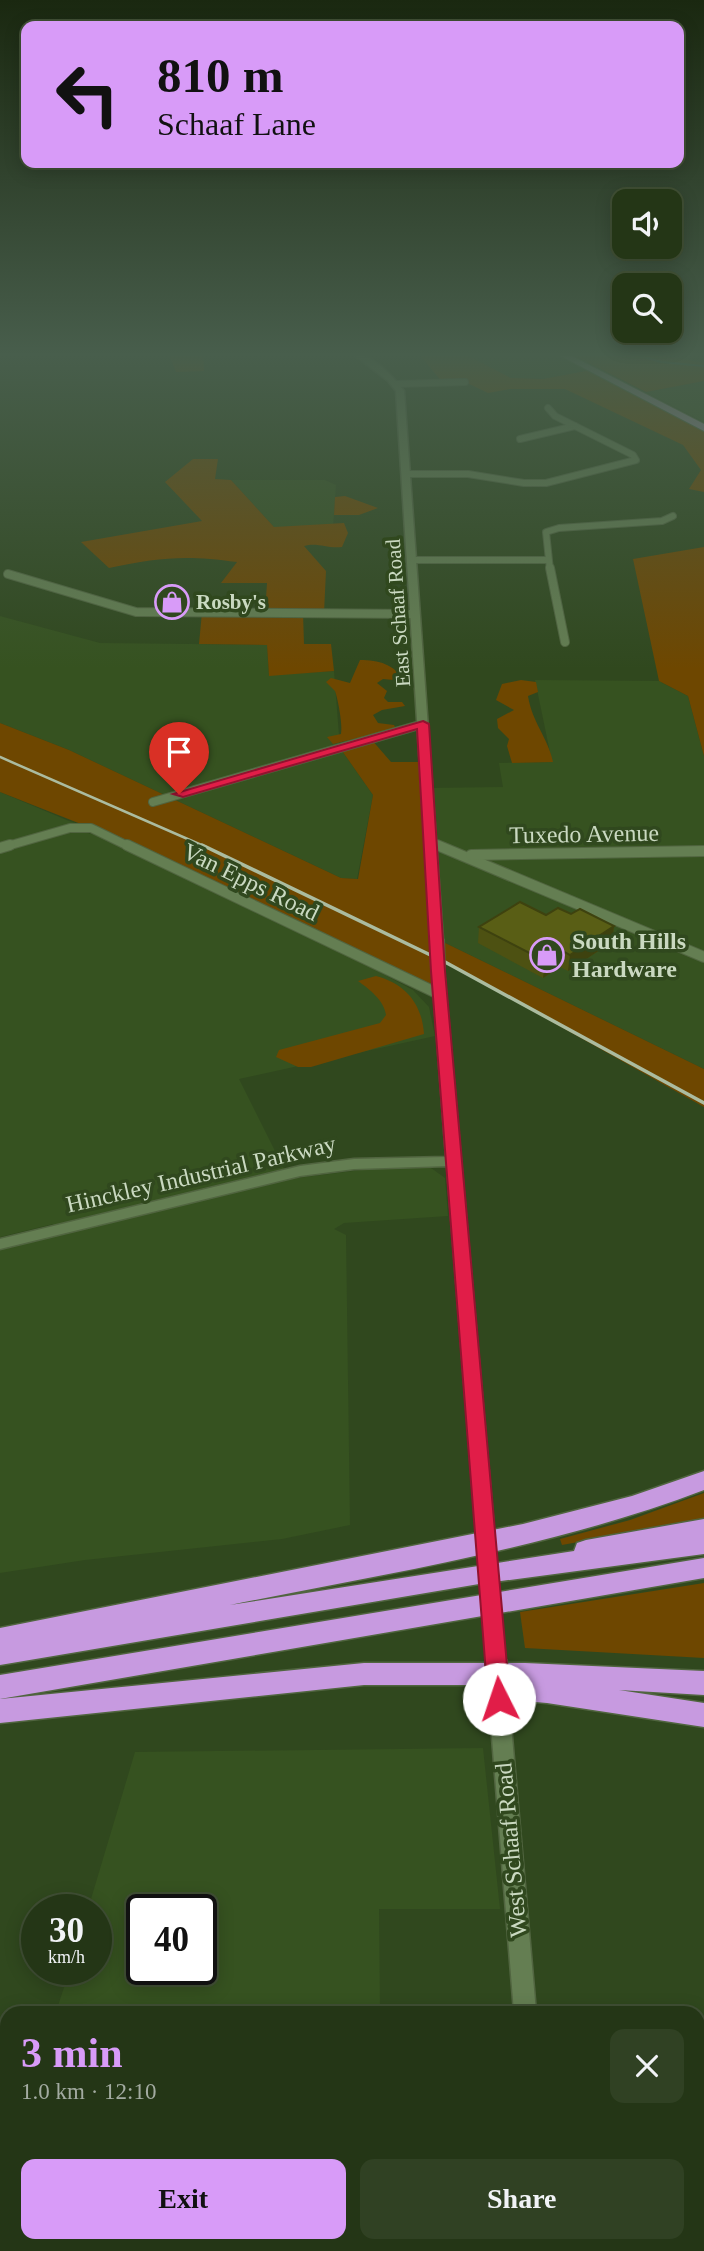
<!DOCTYPE html>
<html lang="en">
<head>
<meta charset="utf-8">
<style>
  :root { --surface:#243616; --page:#304123; --text:#f1f3f6; --muted:#a3aba1; --line:#415035; --accent:#d89bf8 }
  body { margin:0; font-family:Georgia,serif; background:var(--page); color:var(--text); height:100vh; display:flex; flex-direction:column; font-size:26px; white-space:nowrap }
  * { box-sizing:border-box; margin:0 }
  p { font-size:23px; color:var(--muted) }
  .icon { flex:none; width:38px; height:38px; fill:none; stroke:currentColor; stroke-width:2; stroke-linecap:round; stroke-linejoin:round }
  .map { position:relative; flex:1; overflow:hidden }
  .sheet { position:absolute; left:0px; top:2006px; width:705px; height:247px; display:flex; flex-direction:column; background:var(--surface); border-radius:21px 21px 0 0; box-shadow:0 4px 18px #0003,0 0 0 2px var(--line) }
  .sheet>* { flex:none }
  .banner { position:absolute; left:21px; top:21px; width:663px; height:147px; border-radius:14px; box-shadow:0 4px 18px #0003,0 0 0 2px var(--line); background:#d89bf8; color:#111; overflow:hidden }
  .controls { position:absolute; left:612px; top:189px; display:grid; gap:14px }
  .controls a { display:grid; place-items:center; width:70px; height:70px; border-radius:14px; background:var(--surface); box-shadow:0 4px 18px #0003,0 0 0 2px var(--line); font-size:35px }
  .speed { position:absolute; left:21px; top:1894px; display:flex; gap:14px; font-size:35px; font-weight:700; text-align:center }
  .speed>* { display:grid; place-content:center; width:91px; height:91px; border-radius:50%; background:var(--surface); box-shadow:0 4px 18px #0003,0 0 0 2px var(--line); line-height:1 }
  .speed small { font-size:18px; font-weight:400 }
  .speed .limit { border:4px solid #111; border-radius:10px; background:#fff; color:#111 }
  .pin { position:absolute; display:grid; place-items:center; width:60px; height:60px; color:#fff; margin:-72px -30px; border-radius:50% 50% 50% 0; rotate:-45deg; box-shadow:0 0 7px #0007 }
  .pin .icon { rotate:45deg }
  .me { position:absolute; width:77px; margin:-38px; rotate:356deg; stroke-linejoin:round; filter:drop-shadow(0 0 5px #0008) }
  .turn { display:flex; align-items:center; gap:24px; height:147px; padding:0 21px; font-size:32px }
  .turn .icon { width:91px; height:91px; stroke-width:2.5 }
  .turn b { display:block; font-size:49px; line-height:60px }
  .round { display:grid; place-items:center; flex:none; width:74px; height:74px; border-radius:14px; background:var(--page) }
  .head { display:flex; align-items:center; justify-content:space-between; height:119px; padding:0 21px }
  h1 { font-size:42px; font-weight:600; line-height:52px; color:var(--accent) }
  .button { display:flex; gap:14px; margin-top:auto; padding:14px 21px }
  .button a { flex:1; height:80px; border-radius:14px; background:var(--accent); color:#111; font-size:28px; font-weight:600; line-height:80px; text-align:center }
  .button a+a { background:var(--page); color:var(--text) }
  .map>svg:first-child { display:block }
  .built { fill:#365220; fill-rule:evenodd }
  .green { fill:#6e4700 }
  .lines { fill:none; stroke-linecap:round; stroke-linejoin:round }
  .stream { stroke:#2b6866; stroke-width:2 }
  .minor-far2-casing { stroke:#516540; stroke-width:8 }
  .minor-far1-casing { stroke:#516540; stroke-width:10 }
  .minor-casing { stroke:#516540; stroke-width:12 }
  .tertiary-casing { stroke:#516540; stroke-width:3 }
  .primary-casing { stroke:#516540; stroke-width:2 }
  .motorway-casing { stroke:#516540; stroke-width:3 }
  .minor-far2 { stroke:#647e52; stroke-width:6 }
  .minor-far1 { stroke:#647e52; stroke-width:8 }
  .minor { stroke:#647e52; stroke-width:10 }
  .tertiary { fill:#647e52; fill-rule:evenodd }
  .primary { fill:#9f8fa7; fill-rule:evenodd }
  .motorway { fill:#c79ae0; fill-rule:evenodd }
  .rail-far1 { stroke:#abbca0; stroke-width:2.5 }
  .rail { stroke:#abbca0; stroke-width:3.5 }
  .tertiary-bridge-far2-casing { stroke:#516540; stroke-width:16; stroke-linecap:butt }
  .tertiary-bridge-far1-casing { stroke:#516540; stroke-width:19; stroke-linecap:butt }
  .tertiary-bridge-casing { stroke:#516540; stroke-width:24; stroke-linecap:butt }
  .tertiary-bridge-far2 { stroke:#647e52; stroke-width:13 }
  .tertiary-bridge-far1 { stroke:#647e52; stroke-width:17 }
  .tertiary-bridge { stroke:#647e52; stroke-width:22 }
  .wall { fill:#4d5112 }
  .shaded-wall { fill:#3e420f }
  .building { fill:#595e15; stroke:#3e420f; stroke-width:2 }
  .route { fill:#e11d48; stroke:#92132f; stroke-width:2 }
  .labels { text-anchor:middle; dominant-baseline:central; stroke-width:7; stroke-linejoin:round; paint-order:stroke }
  .far-poi-label { font-size:21px; font-weight:bold; fill:#cad9c1; stroke:#30481e; text-anchor:start }
  .far-street-label { font-size:21px; fill:#cad9c1; stroke:#30481e }
  .street-label { font-size:24px; fill:#cad9c1; stroke:#30481e }
  .poi-label { font-size:24px; font-weight:bold; fill:#cad9c1; stroke:#30481e; text-anchor:start }
</style>
</head>
<body>
<div class="map">
<svg width="704" height="2251" viewBox="0 0 704 2251">
  <rect width="100%" height="100%" fill="#30481e"/>
  <g class="built">
    <path d="M463 353H559L591 370 543 379 511 378Z"/>
    <path d="M704 381V422L646 392Z"/>
    <path d="M231 480H325L336 485 333 527H274Z"/>
    <path d="M0 616 100 643 267 645 269 675 334 671 340 748 373 795 357 879 341 878 69 750 0 723Z"/>
    <path d="M535 680 659 681 688 696 704 756V1069L437 939 428 788 503 787 499 763 552 762Z"/>
    <path d="M0 792 69 821 83 825 0 848Z"/>
    <path d="M69 832H84L103 837 374 969 413 990 429 1007 435 1036 239 1079 289 1179 385 1167 431 1168 445 1178 448 1216 344 1223 334 1229 346 1235 350 1525 282 1539 85 1560 0 1573V1250L57 1236 53 1224 0 1237V852Z"/>
    <path d="M483 1748 500 1909H379L380 2012H56L70 1969H96V1909H88L135 1752ZM142 1909H201V1969H142Z"/>
  </g>
  <g class="green">
    <path d="M168 353H203L204 371 176 372Z"/>
    <path d="M418 353H463L511 378 543 379 591 370 704 428V492L689 489 701 470 683 445 565 389H510L488 393 465 382 443 383Z"/>
    <path d="M569 353H648L704 363V381L646 392Z"/>
    <path d="M193 459H218L215 479 231 480 274 527 344 523 348 533 342 547C327 549 318 542 304 546L326 571 324 613H303L304 644H331L334 671 269 676 267 645 199 644 202 612 265 613 267 583H221L237 562C187 555 159 557 109 568L81 542 202 521 165 482Z"/>
    <path d="M345 496 378 508 359 515H334L335 497Z"/>
    <path d="M704 547V756L688 696 659 681 633 559Z"/>
    <path d="M360 660C379 660 394 664 404 681L383 679 377 683 387 691 384 698 388 702H402L405 706 382 710 373 715 378 723 394 725 396 729 333 744 327 737 341 734C343 726 338 699 335 691L326 682 331 678 350 683Z"/>
    <path d="M521 680 536 682 538 692 528 696C532 722 548 738 553 762L512 763 507 746 509 739 498 728 497 719 514 710 496 700 502 684Z"/>
    <path d="M0 723 69 750 341 878 358 879 373 795 340 748 371 739 391 762H426L437 939 704 1069V1107L438 958 441 995 91 828 0 792Z"/>
    <path d="M376 976C406 984 422 1004 424 1034L311 1067H298L276 1057 279 1050 380 1023 386 1015C384 1000 369 989 358 981Z"/>
    <path d="M704 1493V1519L562 1545 560 1539 630 1520Z"/>
    <path d="M704 1583V1658L525 1648 520 1612Z"/>
    <path d="M7 2245H90L87 2251H2Z"/>
  </g>
  <g class="lines">
    <path class="stream" d="M630 353 661 362 704 366"/>
    <g class="minor-far2-casing">
      <g id="minor-far2">
        <path d="M396 384 465 382"/>
        <path d="M520 439 575 426"/>
        <path d="M407 474H468L524 483H546L636 460 633 455 555 416 548 408"/>
        <path d="M412 560H548"/>
        <path d="M550 570 546 532 559 528 662 521 673 516"/>
      </g>
    </g>
    <g class="minor-far1-casing">
      <g id="minor-far1">
        <path d="M550 568 565 642"/>
        <path d="M8 574 136 612 415 614"/>
        <path d="M153 802 423 724"/>
        <path d="M432 843 441 847"/>
        <path d="M4 847 70 828H91L130 847"/>
      </g>
    </g>
    <g class="minor-casing">
      <g id="minor">
        <path d="M127 845 441 995"/>
        <path d="M437 845 704 957"/>
        <path d="M0 848 10 845"/>
        <path d="M471 855 704 851"/>
      </g>
    </g>
    <g class="tertiary-casing">
      <g id="tertiary">
        <path d="M352 353C371 353 393 376 404 391L443 939 437 943 431 939 396 391 388 381Z"/>
        <path d="M438 967 444 971 493 1519 490 1524 484 1526 478 1524 475 1519 447 1166 354 1169 300 1176 0 1249V1239L300 1166 354 1159 446 1157 432 971Z"/>
        <path d="M501 1716 508 1719 511 1725 536 2012H514L491 1725 494 1719Z"/>
        <rect x="533" y="2245" width="24" height="6"/>
      </g>
    </g>
    <g class="primary-casing">
      <path id="primary" d="M555 353H566L704 424V431Z"/>
    </g>
    <g class="motorway-casing">
      <g id="motorway">
        <path d="M704 1471V1490C552 1548 389 1573 230 1605L574 1551 577 1543 586 1540 704 1519V1554L479 1584 0 1665V1628L523 1524 632 1496Z"/>
        <path d="M704 1558V1578L0 1699V1675Z"/>
        <path d="M364 1663H525L704 1671V1695L619 1690 704 1703V1727L547 1703 485 1698 476 1694 472 1685H364L0 1723V1699Z"/>
      </g>
    </g>
    <use href="#minor-far2" class="minor-far2"/>
    <use href="#minor-far1" class="minor-far1"/>
    <use href="#minor" class="minor"/>
    <use href="#tertiary" class="tertiary"/>
    <use href="#primary" class="primary"/>
    <use href="#motorway" class="motorway"/>
    <path class="rail-far1" d="M0 757 206 847"/>
    <path class="rail" d="M202 845 445 962 704 1103"/>
    <g class="tertiary-bridge-far2-casing">
      <path id="tertiary-bridge-far2" d="M437 939 438 971"/>
    </g>
    <g class="tertiary-bridge-far1-casing">
      <path id="tertiary-bridge-far1" d="M484 1519 496 1662"/>
    </g>
    <g class="tertiary-bridge-casing">
      <path id="tertiary-bridge" d="M496 1660 501 1725"/>
    </g>
    <use href="#tertiary-bridge-far2" class="tertiary-bridge-far2"/>
    <use href="#tertiary-bridge-far1" class="tertiary-bridge-far1"/>
    <use href="#tertiary-bridge" class="tertiary-bridge"/>
  </g>
  <path class="wall" d="M546 915 614 926 612 942 568 971 560 967 543 978 478 943 479 927Z"/>
  <g class="shaded-wall">
    <path d="M614 926 612 942 568 971 570 955Z"/>
    <path d="M561 950 560 967 543 978 545 961Z"/>
  </g>
  <path class="building" d="M520 902 546 915 558 908 571 914 580 909 614 926 570 955 561 950 545 961 479 927Z"/>
  <linearGradient id="sky" x2="0" y2="1"><stop stop-color="#1a2810"/><stop offset="0.53" stop-color="#485e4c"/><stop offset="1" stop-color="#485e4c" stop-opacity="0"/></linearGradient>
  <rect width="704" height="669" fill="url(#sky)"/>
  <path class="route" d="M423 721 429 724 445 971 510 1699 506 1706 499 1709 491 1706 488 1699 431 971 417 729 183 797 173 794Z"/>
  <defs>
    <g id="shop-ring" transform="scale(1.75)"><circle r="9.5" fill="#30481e" stroke="#d89bf8" stroke-width="1.5"/><path d="M-5-2.5h2.3a2.7 3.5 0 0 1 5.4 0H5L5.5 6h-11ZM-1.5-2.5h3a1.5 2.3 0 0 0-3 0Z" fill="#d89bf8"/></g>
  </defs>
  <g fill-rule="evenodd">
    <use href="#shop-ring" x="172" y="602"/>
    <use href="#shop-ring" x="547" y="955"/>
  </g>
  <g class="labels">
    <g class="far-poi-label">
      <text x="196" y="602">Rosby's</text>
    </g>
    <g class="far-street-label">
      <text transform="translate(398 613) rotate(-94)">East Schaaf Road</text>
    </g>
    <g class="street-label">
      <text transform="translate(584 834) rotate(-1)">Tuxedo Avenue</text>
      <text transform="translate(251 882) rotate(26)">Van Epps Road</text>
      <text transform="translate(201 1174) rotate(-13)">Hinckley Industrial Parkway</text>
      <text transform="translate(511 1850) rotate(-95)">West Schaaf Road</text>
    </g>
    <g class="poi-label">
      <text x="572" y="941">South Hills<tspan x="572" dy="28">Hardware</tspan></text>
    </g>
  </g>
</svg>
<div class="controls">
<a><svg class="icon" aria-label="sound" viewBox="0 0 24 24"><path d="M4 9h4l5-4v14l-5-4H4zM17 9q2 3 0 6"/></svg></a>
<a><svg class="icon" aria-label="search" viewBox="0 0 24 24"><circle cx="10" cy="10" r="6"/><path d="M15 15l6 6"/></svg></a>
</div>
<div class="speed"><div>30<small>km/h</small></div><div class="limit">40</div></div>
<div class="pin" style="left:179px;top:794px;background:#d93025"><svg class="icon" aria-label="arrive" viewBox="0 0 24 24"><path d="M6 21V4h12l-3 4 3 4H6"/></svg></div>
<svg class="me" style="left:499px;top:1699px" viewBox="-20 -20 40 40"><circle r="19" fill="#fff"/><path d="M0-13L10 11 0 6-10 11z" fill="#e11d48"/></svg>
<div class="banner">
<div class="turn"><svg class="icon" aria-label="left" viewBox="0 0 24 24"><path d="M17 20v-9H6M10 6l-5 5 5 5"/></svg><div><b>810 m</b>Schaaf Lane</div></div>
</div>
<section class="sheet">
<div class="head"><div><h1>3 min</h1><p>1.0 km · 12:10</p></div><a class="round"><svg class="icon" aria-label="close" viewBox="0 0 24 24"><path d="M6 6l12 12M18 6L6 18"/></svg></a></div>
<div class="button"><a>Exit</a><a>Share</a></div>
</section>
</div>
</body>
</html>
